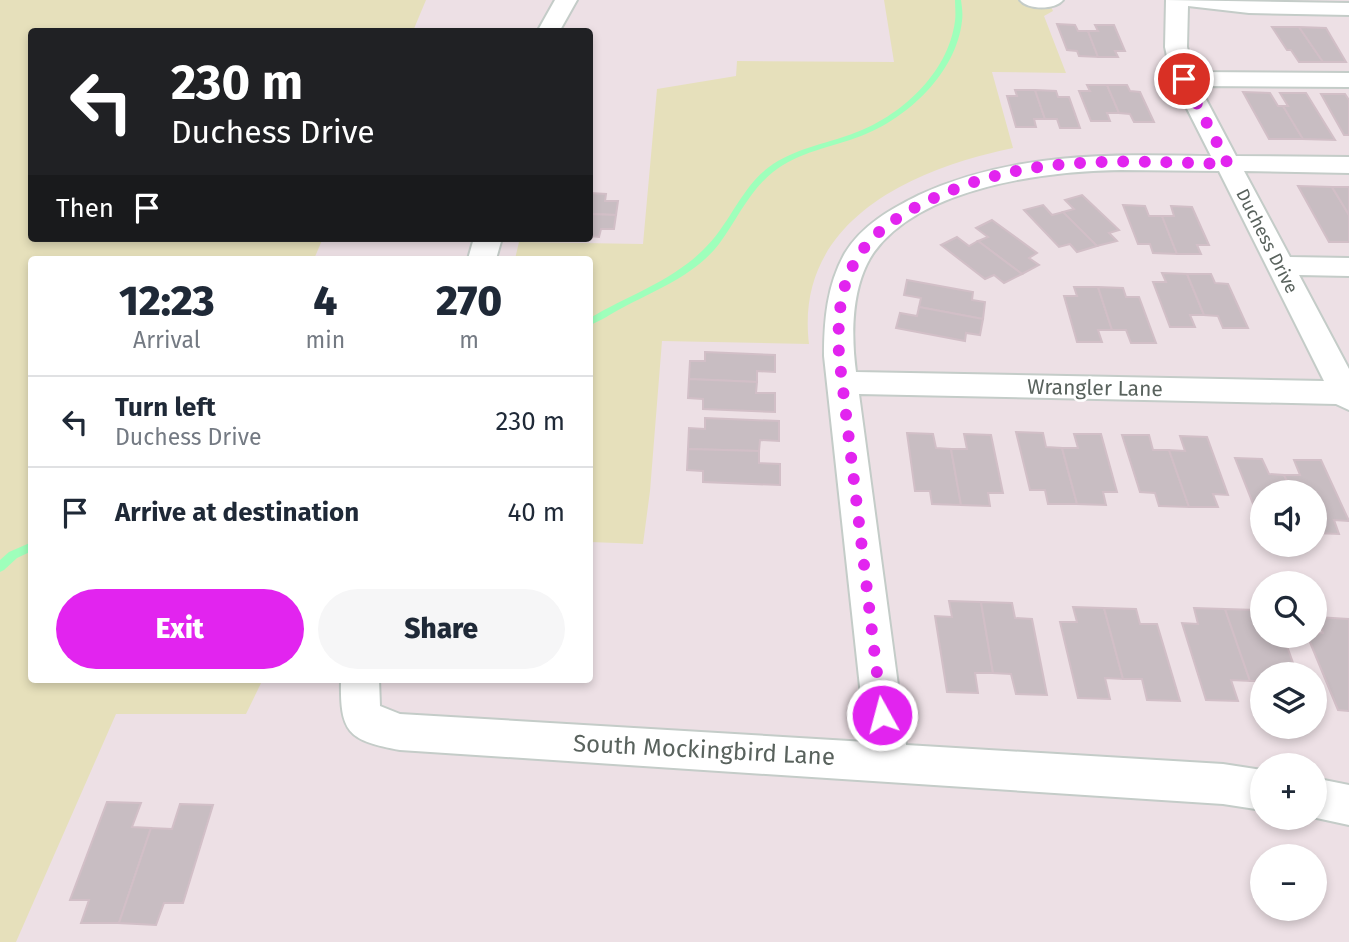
<!DOCTYPE html>
<html lang="en">
<head>
<meta charset="utf-8">
<style>
  :root { --surface:#fff; --page:#f6f6f7; --text:#1f2937; --muted:#747a83; --line:#e0e1e3; --accent:#e224ef }
  body { margin:0; font-family:"Fira Sans",sans-serif; background:var(--page); color:var(--text); height:100vh; display:flex; flex-direction:column; font-size:26px; white-space:nowrap }
  * { box-sizing:border-box; margin:0 }
  p { font-size:23px; color:var(--muted) }
  .icon { flex:none; width:38px; height:38px; fill:none; stroke:currentColor; stroke-width:2; stroke-linecap:round; stroke-linejoin:round }
  .map { position:relative; flex:1; overflow:hidden }
  .sheet { position:absolute; left:28px; top:256px; width:565px; height:427px; display:flex; flex-direction:column; background:var(--surface); border-radius:7px; box-shadow:0 4px 10px #0003 }
  .sheet>* { flex:none }
  .hud { position:absolute; left:28px; top:28px; width:565px; height:214px; border-radius:7px; box-shadow:0 4px 10px #0003; background:#202124; color:#fff; overflow:hidden }
  .fabs { position:absolute; left:1250px; top:480px; display:grid; gap:14px }
  .fabs a { display:grid; place-items:center; width:77px; height:77px; border-radius:50%; background:var(--surface); box-shadow:0 4px 10px #0003; font-size:35px }
  .pin { position:absolute; display:grid; place-items:center; width:60px; height:60px; color:#fff; margin:-30px; border:4px solid #fff; border-radius:50%; box-shadow:0 2px 7px #0007 }
  .me { position:absolute; width:77px; margin:-38px; rotate:353deg; stroke-linejoin:round; filter:drop-shadow(0 0 5px #0008) }
  .turn { display:flex; align-items:center; gap:24px; height:147px; padding:0 28px; font-size:32px }
  .turn .icon { width:91px; height:91px; stroke-width:2.5 }
  .turn b { display:block; font-size:49px; line-height:60px }
  .then { display:flex; align-items:center; height:66px; padding:0 28px; background:#0003; gap:14px; font-size:26px }
  .eta { display:flex; justify-content:space-evenly; align-items:center; height:119px; text-align:center }
  .eta b { font-size:42px; font-weight:800; line-height:49px }
  .cta { display:flex; gap:14px; margin-top:auto; padding:14px 28px }
  .cta a { flex:1; height:80px; border-radius:42px; background:var(--accent); color:#fff; font-size:28px; font-weight:800; line-height:80px; text-align:center }
  .cta a+a { background:var(--page); color:var(--text) }
  ul { padding:0; list-style:none }
  li { display:flex; align-items:center; gap:21px; height:91px; padding:0 28px; border-top:2px solid var(--line) }
  li div { flex:1 }
  li b { display:block; font-size:26px }
  li em { font-style:normal }
  .map>svg:first-child { display:block }
  .green { fill:#e6e0bb }
  .lines { fill:none; stroke-linecap:round; stroke-linejoin:round }
  .stream { fill:#9effbb; fill-rule:evenodd }
  .building { fill:#c8bdc2; stroke:#d2bfc7; stroke-width:2 }
  .minor-casing { stroke:#c4ccc8; stroke-width:4 }
  .minor { fill:#fff; fill-rule:evenodd }
  .route { stroke:#e224ef; stroke-width:12; stroke-dasharray:0 21.6 }
  .labels { text-anchor:middle; dominant-baseline:central; stroke-width:5; stroke-linejoin:round; paint-order:stroke }
  .far-street-label { font-size:18px; fill:#59625d; stroke:#fff }
  .street-label { font-size:21px; fill:#59625d; stroke:#fff }
  .near-street-label { font-size:24px; fill:#59625d; stroke:#fff }
</style>
</head>
<body>
<div class="map">
<svg width="1349" height="942" viewBox="0 0 1349 942">
  <rect width="100%" height="100%" fill="#ede0e5"/>
  <g class="green">
    <path d="M0 0H426L413 31 32 32V238H323L314 259H32V679H263L246 714H116L16 942H0Z"/>
    <path d="M884 0H1048L1053 11 1044 16 1066 73 992 72 1013 148C912 169 794 221 809 344L662 341 650 491 643 544 590 542V259H515L519 242 643 244 657 89 736 76 737 61 894 62Z"/>
  </g>
  <g class="lines">
    <g class="stream">
      <path d="M955 0H961C962 7 963 14 962 21 956 73 908 118 861 136 832 147 798 152 773 172 749 191 737 220 719 244 695 275 656 290 622 308 612 313 601 321 590 325V318C627 296 672 281 703 250 729 226 740 189 769 167 793 149 825 144 852 134 900 117 948 74 955 21 956 14 955 7 955 0Z"/>
      <path d="M32 542V551L17 558 4 570 0 572V560L9 552Z"/>
    </g>
  </g>
  <g class="building">
    <path d="M1057 24 1075 25 1078 31H1088L1098 57 1079 56 1077 51 1067 50Z"/>
    <path d="M1095 25H1114L1125 51H1115L1118 57H1098L1088 31H1098Z"/>
    <path d="M1272 27H1299L1323 62H1299L1291 50H1287Z"/>
    <path d="M1299 27 1326 28 1346 62H1323Z"/>
    <path d="M1087 85H1107L1119 113H1107L1110 121H1091L1079 91H1090Z"/>
    <path d="M1107 85H1127L1130 91 1140 92 1154 122H1134L1130 114 1119 113Z"/>
    <path d="M1015 90H1035L1045 119H1034L1036 127H1016L1007 96H1017Z"/>
    <path d="M1035 90 1056 91 1058 97H1069L1080 128H1060L1057 119H1045Z"/>
    <path d="M1243 92 1270 93 1278 106H1283L1303 139H1269Z"/>
    <path d="M1280 93H1306L1335 140 1303 139 1283 106H1288Z"/>
    <path d="M1321 94H1345L1349 100V135H1344Z"/>
    <path d="M1298 186 1332 187 1349 215V242H1329Z"/>
    <path d="M1332 187H1349V215Z"/>
    <path d="M590 193 606 194 605 201H618L616 215 590 214Z"/>
    <path d="M1082 195 1119 230 1109 233 1117 241 1097 246 1063 212 1074 209 1065 200Z"/>
    <path d="M1043 205 1052 215 1063 212 1097 246 1077 252 1070 244 1059 247 1024 210Z"/>
    <path d="M1123 205 1145 206 1149 216H1162L1177 254 1153 253 1150 244H1138Z"/>
    <path d="M1171 206 1192 207 1209 245H1197L1201 254H1177L1162 216H1174Z"/>
    <path d="M590 214 616 215 614 229H601L599 237 590 236Z"/>
    <path d="M992 220 1037 253 1029 258 1039 265 1022 274 978 241 988 237 976 228Z"/>
    <path d="M957 237 969 246 978 241 1022 274 1004 283 994 275 985 279 941 245Z"/>
    <path d="M1162 273 1187 274 1204 315H1190L1195 327H1170L1153 282H1166Z"/>
    <path d="M1187 274H1211L1215 283 1228 284 1248 328H1223L1218 316 1204 315Z"/>
    <path d="M907 280 973 292 972 300 985 302 983 319 919 307 921 298 904 295Z"/>
    <path d="M1074 287H1098L1112 330H1098L1102 342H1077L1064 296H1077Z"/>
    <path d="M1098 287 1123 288 1126 297H1139L1156 343H1131L1126 330H1112Z"/>
    <path d="M919 307 983 319 980 335 966 333 965 341 896 328 900 313 917 316Z"/>
    <path d="M705 352 775 355V372L757 371V382L689 379 690 361H705Z"/>
    <path d="M689 379 757 382 756 393H775V412L703 409V399L688 398Z"/>
    <path d="M705 418 779 421V441L760 440 759 451 688 449 689 428 705 429Z"/>
    <path d="M1016 432 1043 433 1046 447 1062 448 1077 504H1048L1045 490H1030Z"/>
    <path d="M907 433 933 434 936 448 951 449 961 505 932 504 930 491H915Z"/>
    <path d="M964 434 991 435 1003 493H988L990 506 961 505 951 449H967Z"/>
    <path d="M1074 434H1101L1117 492H1103L1106 505 1077 504 1062 448H1078Z"/>
    <path d="M1122 435H1149L1153 450H1169L1189 507 1159 506 1155 493 1140 492Z"/>
    <path d="M1180 436 1207 437 1228 495 1213 494 1218 507H1189L1169 450 1185 451Z"/>
    <path d="M688 449 759 451V463L780 464V485L703 482V471L687 470Z"/>
    <path d="M1235 458 1262 459 1269 474 1284 475 1292 492H1262V519H1259Z"/>
    <path d="M1294 460H1321L1349 521 1334 520 1339 534 1314 533V492H1292L1284 475H1300Z"/>
    <path d="M949 601 981 602 993 673H975L978 693 947 692 935 616 952 617Z"/>
    <path d="M981 602 1012 603 1015 618 1032 619 1047 695 1016 694 1011 674 993 673Z"/>
    <path d="M1073 607 1104 608 1123 679 1105 678 1110 699 1078 698 1060 622H1077Z"/>
    <path d="M1104 608 1136 609 1140 624H1157L1180 701 1147 700 1142 679H1123Z"/>
    <path d="M1194 608 1225 609 1250 681 1231 680 1238 701 1206 700 1182 623 1198 624Z"/>
    <path d="M1225 609 1257 610 1262 635H1283L1297 674H1262V681H1250Z"/>
    <path d="M1317 617 1349 619V711L1338 710 1307 635 1323 633Z"/>
    <path d="M107 802 141 803 132 827 151 828 119 923H81L89 900H70Z"/>
    <path d="M180 804 213 805 183 903H164L156 925 119 923 151 828 172 829Z"/>
  </g>
  <g class="lines">
    <g class="minor-casing">
      <g id="minor">
        <path d="M555 0H577L559 32H537Z"/>
        <path d="M1020 0H1063C1055 10 1028 10 1020 0Z"/>
        <path d="M1166 0 1349 3V15L1249 13 1188 6 1187 47 1194 72 1349 73V87L1199 86 1236 156 1349 157V173L1244 171 1290 257 1349 258V276L1299 275 1349 369V410L1336 404 859 394 906 745 1223 764 1262 770V810L1223 804 400 750C347 740 340 732 341 679H379L380 706 400 714 866 742 824 356C824 320 827 285 845 253 862 225 891 209 919 195 1013 152 1110 154 1211 156L1172 79 1165 47ZM1121 170 1219 171 1324 381 856 372C851 335 851 285 874 252 922 186 1047 171 1121 170Z"/>
        <path d="M474 238H502L496 259H468Z"/>
        <path d="M1314 778 1349 785V825L1312 817Z"/>
      </g>
    </g>
    <use href="#minor" class="minor"/>
  </g>
  <g class="lines">
    <path class="route" d="M882 715 839 356C838 330 838 302 848 277 860 244 886 223 916 207 1018 152 1117 161 1228 164L1184 79"/>
  </g>
  <g class="labels">
    <g class="far-street-label">
      <text transform="translate(1267 241) rotate(63)">Duchess Drive</text>
    </g>
    <g class="street-label">
      <text transform="translate(1095 388) rotate(1)">Wrangler Lane</text>
    </g>
    <g class="near-street-label">
      <text transform="translate(704 750) rotate(3)">South Mockingbird Lane</text>
    </g>
  </g>
</svg>
<div class="fabs">
<a><svg class="icon" aria-label="sound" viewBox="0 0 24 24"><path d="M4 9h4l5-4v14l-5-4H4zM17 9q2 3 0 6"/></svg></a>
<a><svg class="icon" aria-label="search" viewBox="0 0 24 24"><circle cx="10" cy="10" r="6"/><path d="M15 15l6 6"/></svg></a>
<a><svg class="icon" aria-label="layers" viewBox="0 0 24 24"><path d="M12 4l9 5-9 5-9-5zM3 14l9 5 9-5"/></svg></a>
<a>+</a>
<a>−</a>
</div>
<div class="pin" style="left:1184px;top:79px;background:#d93025"><svg class="icon" aria-label="arrive" viewBox="0 0 24 24"><path d="M6 21V4h12l-3 4 3 4H6"/></svg></div>
<svg class="me" style="left:882px;top:715px" viewBox="-20 -20 40 40"><circle r="17" fill="#e224ef" stroke="#fff" stroke-width="3"/><path d="M0-11L8 9 0 5-8 9z" fill="#fff"/></svg>
<div class="hud">
<div class="turn"><svg class="icon" aria-label="left" viewBox="0 0 24 24"><path d="M17 20v-9H6M10 6l-5 5 5 5"/></svg><div><b>230 m</b>Duchess Drive</div></div>
<div class="then">Then<svg class="icon" aria-label="arrive" viewBox="0 0 24 24"><path d="M6 21V4h12l-3 4 3 4H6"/></svg></div>
</div>
<section class="sheet">
<div class="eta">
<div><b>12:23</b><p>Arrival</p></div>
<div><b>4</b><p>min</p></div>
<div><b>270</b><p>m</p></div>
</div>
<ul>
<li><svg class="icon" aria-label="left" viewBox="0 0 24 24"><path d="M17 20v-9H6M10 6l-5 5 5 5"/></svg><div><b>Turn left</b><p>Duchess Drive</p></div><em>230 m</em></li>
<li><svg class="icon" aria-label="arrive" viewBox="0 0 24 24"><path d="M6 21V4h12l-3 4 3 4H6"/></svg><div><b>Arrive at destination</b></div><em>40 m</em></li>
</ul>
<div class="cta"><a>Exit</a><a>Share</a></div>
</section>
</div>
</body>
</html>
